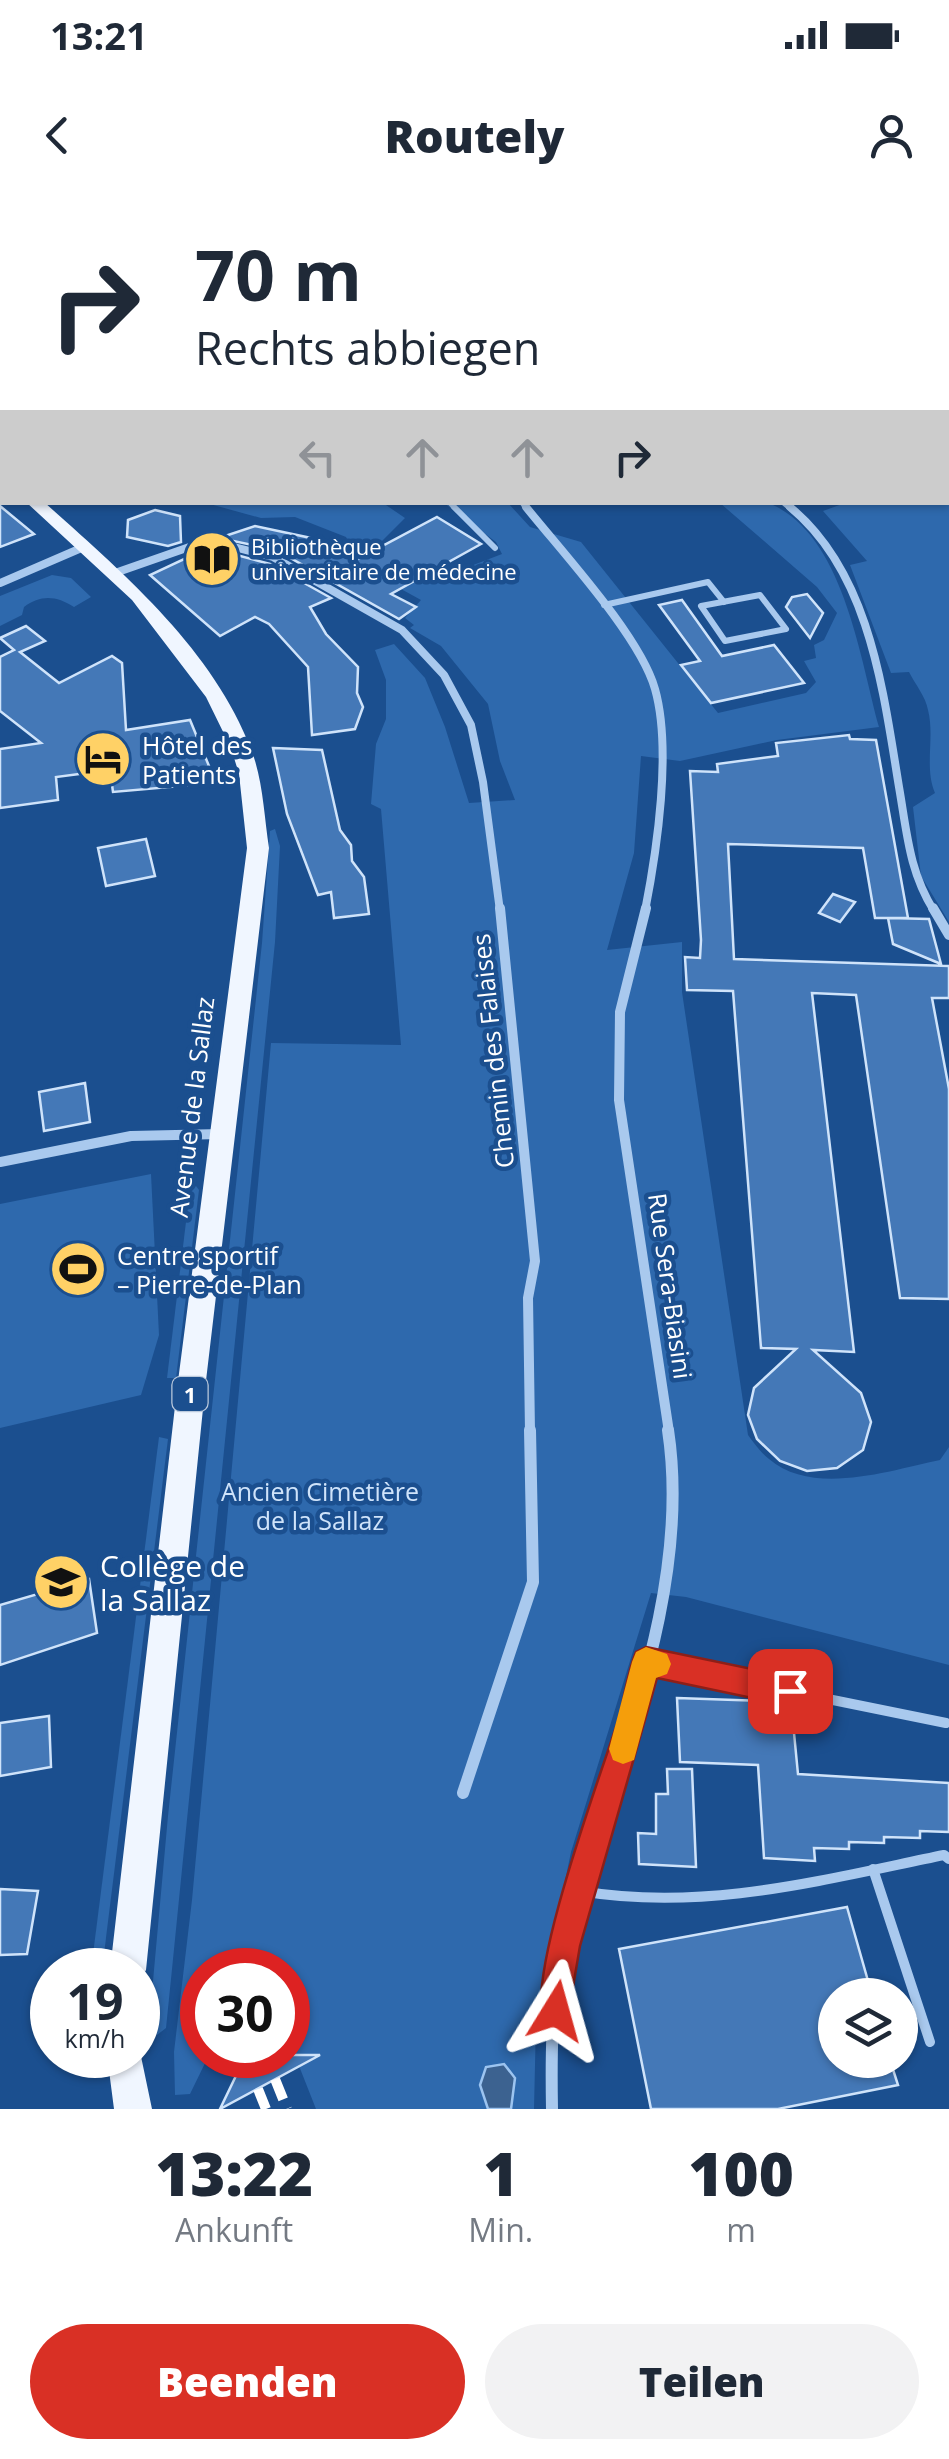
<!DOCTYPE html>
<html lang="de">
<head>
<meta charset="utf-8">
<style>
  :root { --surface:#fff; --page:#f2f2f3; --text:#1f2937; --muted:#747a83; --accent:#d93025 }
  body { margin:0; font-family:"Open Sans",sans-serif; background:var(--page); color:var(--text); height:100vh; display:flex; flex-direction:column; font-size:38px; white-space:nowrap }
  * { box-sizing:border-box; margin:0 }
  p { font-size:32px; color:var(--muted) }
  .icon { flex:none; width:55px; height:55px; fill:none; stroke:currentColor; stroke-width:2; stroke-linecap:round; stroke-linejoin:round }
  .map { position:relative; height:1909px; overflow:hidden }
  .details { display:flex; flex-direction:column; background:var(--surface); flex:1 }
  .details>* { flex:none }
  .hud { position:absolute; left:0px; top:0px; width:950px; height:305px; box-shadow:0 2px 8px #0004; background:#fff; color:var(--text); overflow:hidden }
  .controls { position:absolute; left:818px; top:1778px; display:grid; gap:20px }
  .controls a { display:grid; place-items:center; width:100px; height:100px; border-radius:50%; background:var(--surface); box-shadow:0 2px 8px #0004; font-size:50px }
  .speed { position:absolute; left:30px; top:1748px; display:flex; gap:20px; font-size:50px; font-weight:700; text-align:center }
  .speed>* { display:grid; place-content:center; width:130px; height:130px; border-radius:50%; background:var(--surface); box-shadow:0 2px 8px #0004; line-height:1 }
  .speed small { font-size:25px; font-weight:400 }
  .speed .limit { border:15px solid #d22; background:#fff; color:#111 }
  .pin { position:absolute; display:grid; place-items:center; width:85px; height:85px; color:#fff; margin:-42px; border-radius:20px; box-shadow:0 5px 15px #0006 }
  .me { position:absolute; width:110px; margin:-55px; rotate:8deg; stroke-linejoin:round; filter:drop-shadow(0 0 8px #0008) }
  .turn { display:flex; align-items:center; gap:35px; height:210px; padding:0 30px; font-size:45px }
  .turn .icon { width:130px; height:130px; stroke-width:2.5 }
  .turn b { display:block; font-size:70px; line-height:85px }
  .lanes { display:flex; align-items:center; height:95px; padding:0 30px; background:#0003; justify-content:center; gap:50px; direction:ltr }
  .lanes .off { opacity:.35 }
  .eta { display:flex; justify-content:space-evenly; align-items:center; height:170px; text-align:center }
  .eta b { font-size:60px; font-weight:800; line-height:70px }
  .cta { display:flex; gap:20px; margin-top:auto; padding:20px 30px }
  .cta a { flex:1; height:115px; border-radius:60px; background:var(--accent); color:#fff; font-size:40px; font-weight:800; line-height:115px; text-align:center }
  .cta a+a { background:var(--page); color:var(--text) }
  .status { display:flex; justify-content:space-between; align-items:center; height:70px; padding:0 50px; background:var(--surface); direction:ltr }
  .status svg { height:28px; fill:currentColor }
  header { display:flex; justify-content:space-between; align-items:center; height:130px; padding:0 30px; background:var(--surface); font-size:45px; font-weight:800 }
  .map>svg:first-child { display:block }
  .green { fill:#2e69ad }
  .water { fill:#3c6290; stroke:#9cc4f0; stroke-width:2.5 }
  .building { fill:#4478b7; stroke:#cfe3fa; stroke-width:2.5 }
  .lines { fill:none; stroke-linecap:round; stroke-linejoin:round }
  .lane-far2 { stroke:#a9c9ee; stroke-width:5 }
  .lane-far1 { stroke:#a9c9ee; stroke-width:6 }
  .lane { stroke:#a9c9ee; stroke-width:10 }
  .street-far3 { stroke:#a9c9ee; stroke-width:6 }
  .street-far2 { stroke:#a9c9ee; stroke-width:8 }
  .street-far1 { stroke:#a9c9ee; stroke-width:10 }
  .street { stroke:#a9c9ee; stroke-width:12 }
  .primary { fill:#f0f6ff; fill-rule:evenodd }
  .rail { stroke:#fff; stroke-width:10; stroke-dasharray:22 10; stroke-linecap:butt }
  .route { fill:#d93025; stroke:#8d1f18; stroke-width:2.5 }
  .slow { fill:#f59e0b }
  .labels { text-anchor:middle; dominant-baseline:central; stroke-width:9; stroke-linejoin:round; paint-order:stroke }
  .far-poi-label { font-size:22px; fill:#fff; stroke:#1b4f8f; text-anchor:start }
  .shield { fill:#1b4f8f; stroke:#bbcadd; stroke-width:2.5 }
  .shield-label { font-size:22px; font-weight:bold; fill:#fff }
  .poi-label { font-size:25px; fill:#fff; stroke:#1b4f8f; text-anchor:start }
  .street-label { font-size:25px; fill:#fff; stroke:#1b4f8f }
  .park-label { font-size:25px; fill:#cfe3fa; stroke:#1b4f8f }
  .near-poi-label { font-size:30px; fill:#fff; stroke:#1b4f8f; text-anchor:start }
</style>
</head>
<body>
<div class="status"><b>13:21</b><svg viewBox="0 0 49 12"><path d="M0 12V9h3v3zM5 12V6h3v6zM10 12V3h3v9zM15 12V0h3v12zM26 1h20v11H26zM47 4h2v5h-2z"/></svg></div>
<header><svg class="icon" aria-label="back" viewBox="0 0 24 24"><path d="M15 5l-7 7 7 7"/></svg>Routely<svg class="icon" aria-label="person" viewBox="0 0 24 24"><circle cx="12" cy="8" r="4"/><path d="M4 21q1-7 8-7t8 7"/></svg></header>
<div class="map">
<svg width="949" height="1909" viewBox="0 0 949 1909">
  <rect width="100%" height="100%" fill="#1b4f8f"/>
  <g class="green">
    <path d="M948 41 949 42V722L921 676 913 607 935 593C924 568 935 537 928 510 926 497 915 484 909 472L891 473 850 365 867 361 823 311 845 303 948 302Z"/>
    <path d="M206 303H383L405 318 373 350 429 382 502 354 496 342 444 303H508L530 327 581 342 718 513 806 493 816 482 804 461 816 458 814 445 824 440 837 413 817 387 720 303C735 303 759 298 773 305 844 338 860 458 879 527L777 540 680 561 641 556 634 653 607 750 682 742V792L748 1235C754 1243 761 1253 769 1259 813 1297 891 1270 940 1260L949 1247V1465L686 1397 651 1393 571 1652 536 1821 534 1909H316L288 1838V1770H260L256 1761 251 1770H202V1855H209L190 1894 175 1895 174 1852 192 1700 271 843 401 845 381 609 371 604 376 544 386 519V480L375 450 394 444 425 478 445 527 469 603 515 600 500 561 488 504 441 446 410 428 414 425 405 418 421 400 361 367 346 337 295 317 261 318Z"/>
    <path d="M52 375 71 378 91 397 74 407C57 396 41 394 24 407L22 415 0 426V396Z"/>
    <path d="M275 629 280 646 275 742 171 1779 166 1828 157 1835 152 1829 153 1781 168 1616 262 743 270 631Z"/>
    <path d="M151 974 159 1135 141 1195 0 1228V1004Z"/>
    <path d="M196 986 199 990 176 1178H167L190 989Z"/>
    <path d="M159 1237 168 1239 102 1770H91Z"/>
  </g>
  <path class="water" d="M504 1864 515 1878 511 1909H488L480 1885 486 1867Z"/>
  <g class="building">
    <path d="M0 306 34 334 0 347Z"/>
    <path d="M155 310 180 316 181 342 168 346 127 337 128 320Z"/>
    <path d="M437 317 481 344 391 394 416 407 399 419 276 350 219 338 255 326 311 338 354 361Z"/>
    <path d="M199 352 233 354 270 364 331 398 310 407 326 434 358 467 357 493 363 507 355 529 312 535 308 467 269 424 255 417 220 436 150 375Z"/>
    <path d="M807 394 823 413 810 438 786 407 792 397Z"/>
    <path d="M682 400 722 456 774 445 804 483 711 503 681 465 700 461 659 405Z"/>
    <path d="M26 426 45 441 20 452 59 483 112 456 122 463 126 530 190 520 216 583 113 592 110 570 56 577 58 600 0 608V549L41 543 0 511V457L14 450 0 438Z"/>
    <path d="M849 535 850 539 876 540 908 718H889L929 719 941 764 893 744 888 718H875L863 648 728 644 734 759 949 766V798H932L949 889V1099L900 1098 856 795 812 793 854 1152 813 1150 861 1193 871 1222 863 1250 837 1268 807 1271 780 1261 757 1239 748 1215 754 1188 796 1149 761 1148 733 791 687 790 685 757 700 758 701 740 690 571 718 572 717 564 778 556 776 543Z"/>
    <path d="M273 548 322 550 340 630 351 645 352 661 364 677 369 714 334 718 331 692 318 695 287 614Z"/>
    <path d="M146 639 155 676 106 686 98 648Z"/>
    <path d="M833 694 855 702 840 722 819 713Z"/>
    <path d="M85 883 90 922 44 931 39 892Z"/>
    <path d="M89 1379 97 1433 0 1465V1405Z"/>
    <path d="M677 1498 791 1502 798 1574 949 1583V1632L920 1631V1638L884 1637V1643L849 1642V1649L814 1648 815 1661 764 1658 758 1565 680 1562Z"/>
    <path d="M49 1516 51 1567 0 1576V1523Z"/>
    <path d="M667 1569H692L696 1667 639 1664 638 1633 656 1634V1594H668Z"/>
    <path d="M0 1689 38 1691 27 1754 0 1755Z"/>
    <path d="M847 1707 872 1795H835V1860H890L898 1885 778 1909H651L619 1749Z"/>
    <path d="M246 1855H320L220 1909Z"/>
  </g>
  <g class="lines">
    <path class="lane-far2" d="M449 302 457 310"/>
    <g class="lane-far1">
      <path d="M454 307 495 348"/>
      <path d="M760 395 786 429 725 441 701 406Z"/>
      <path d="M604 405 708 382 724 402"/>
    </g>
    <g class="lane">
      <path d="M646 1462 946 1523"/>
      <path d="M873 1669 930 1842"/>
      <path d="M580 1691C705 1712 822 1680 944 1655L949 1659"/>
    </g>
    <g class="street-far3">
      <path d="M480 2 488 0"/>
      <path d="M522 302 528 310"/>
      <path d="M783 302 793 310"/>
    </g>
    <g class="street-far2">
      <path d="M526 307C562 352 640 436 655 489 672 549 657 650 645 711"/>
      <path d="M790 307C870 373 883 490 899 587 907 633 909 671 934 711"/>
      <path d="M115 373 198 344 234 347 273 357 402 430 444 475 471 525 483 582 500 711"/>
      <path d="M0 383 86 346"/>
    </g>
    <g class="street-far1">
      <path d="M500 708 535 1061 528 1098 530 1232"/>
      <path d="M646 708 620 812 619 900 669 1232"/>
      <path d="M933 708 949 735"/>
      <path d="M0 962 131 936 221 934"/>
    </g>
    <g class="street">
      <path d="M463 1593 533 1382 530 1230"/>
      <path d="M552 1909C551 1854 551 1796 565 1742 606 1579 694 1401 668 1230"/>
    </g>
    <g class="primary">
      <path d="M0 268 2 269V280L0 279Z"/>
      <path d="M26 302H44C123 373 212 448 251 549 263 580 264 615 269 648L205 1189 146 1770 138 1784V1770H110L177 1189 247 648 239 574 231 548 206 497 132 400Z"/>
      <path d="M138 1842 152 1909H114L107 1855H138Z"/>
    </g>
    <g class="rail">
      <path d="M275 1879 287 1909"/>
      <path d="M258 1889 266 1909"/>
    </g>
  </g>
  <path class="route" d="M646 1447 790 1477 800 1481 805 1491 800 1501 790 1506 657 1478 580 1746 567 1822 556 1827 544 1822C525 1777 601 1574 619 1518 625 1496 627 1473 636 1452Z"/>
  <path class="slow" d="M646 1447 667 1454 671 1464 667 1474 656 1478 634 1560 623 1564 613 1560 609 1549 632 1462 636 1452Z"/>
  <defs>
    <g id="library-disc" transform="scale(2.875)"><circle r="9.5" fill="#ffd166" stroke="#1b4f8f"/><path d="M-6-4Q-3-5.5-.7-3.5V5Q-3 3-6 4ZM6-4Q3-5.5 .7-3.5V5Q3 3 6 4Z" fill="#111"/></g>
    <g id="hotel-disc" transform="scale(2.875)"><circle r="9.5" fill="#ffd166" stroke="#1b4f8f"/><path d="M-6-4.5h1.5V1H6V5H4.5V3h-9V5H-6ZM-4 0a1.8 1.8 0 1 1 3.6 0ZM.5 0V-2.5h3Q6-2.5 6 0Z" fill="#111"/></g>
    <g id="stadium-disc" transform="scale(2.875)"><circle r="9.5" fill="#ffd166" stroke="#1b4f8f"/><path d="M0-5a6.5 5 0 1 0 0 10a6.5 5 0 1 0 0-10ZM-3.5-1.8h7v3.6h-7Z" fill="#111"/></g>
    <g id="school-disc" transform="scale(2.875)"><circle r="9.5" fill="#ffd166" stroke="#1b4f8f"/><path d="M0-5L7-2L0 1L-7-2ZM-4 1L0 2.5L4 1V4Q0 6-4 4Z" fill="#111"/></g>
  </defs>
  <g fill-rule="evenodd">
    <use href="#library-disc" x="212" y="359"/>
    <use href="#hotel-disc" x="103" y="559"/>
    <use href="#stadium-disc" x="78" y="1069"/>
    <use href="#school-disc" x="61" y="1382"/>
  </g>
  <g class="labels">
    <g class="far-poi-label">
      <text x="251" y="346">Bibliothèque<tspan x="251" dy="25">universitaire de médecine</tspan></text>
    </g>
    <rect class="shield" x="172.5" y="1177" width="35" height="34" rx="8"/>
    <g class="shield-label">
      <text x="190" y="1194">1</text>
    </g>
    <g class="poi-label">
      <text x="142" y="545">Hôtel des<tspan x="142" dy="29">Patients</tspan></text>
      <text x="117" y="1055">Centre sportif<tspan x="117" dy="29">– Pierre-de-Plan</tspan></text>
    </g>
    <g class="street-label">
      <text transform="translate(492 851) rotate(-96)">Chemin des Falaises</text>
      <text transform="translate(191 907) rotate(-83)">Avenue de la Sallaz</text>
      <text transform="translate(671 1086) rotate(82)">Rue Sera-Biasini</text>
    </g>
    <g class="park-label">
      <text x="320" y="1291">Ancien Cimetière<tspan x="320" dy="29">de la Sallaz</tspan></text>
    </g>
    <g class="near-poi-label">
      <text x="100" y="1365">Collège de<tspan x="100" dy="34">la Sallaz</tspan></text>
    </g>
  </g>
</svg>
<div class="controls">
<a><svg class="icon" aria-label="layers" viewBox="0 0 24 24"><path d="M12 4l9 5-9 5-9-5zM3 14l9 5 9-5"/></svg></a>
</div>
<div class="speed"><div>19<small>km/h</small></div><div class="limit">30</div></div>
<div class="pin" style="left:790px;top:1491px;background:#d93025"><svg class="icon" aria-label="arrive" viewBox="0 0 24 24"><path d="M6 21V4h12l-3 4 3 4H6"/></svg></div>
<svg class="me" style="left:556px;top:1811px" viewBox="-20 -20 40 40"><path d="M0-17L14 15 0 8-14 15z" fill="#d93025" stroke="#fff" stroke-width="4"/></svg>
<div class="hud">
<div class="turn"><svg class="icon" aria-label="right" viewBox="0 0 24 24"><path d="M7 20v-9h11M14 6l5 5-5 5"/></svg><div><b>70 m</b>Rechts abbiegen</div></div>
<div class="lanes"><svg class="icon off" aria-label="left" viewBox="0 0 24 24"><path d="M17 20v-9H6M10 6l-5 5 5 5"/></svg><svg class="icon off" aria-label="ahead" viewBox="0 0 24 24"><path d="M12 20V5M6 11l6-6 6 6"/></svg><svg class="icon off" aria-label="ahead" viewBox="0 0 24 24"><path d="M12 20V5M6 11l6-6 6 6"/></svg><svg class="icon" aria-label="right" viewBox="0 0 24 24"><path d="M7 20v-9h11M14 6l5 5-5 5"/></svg></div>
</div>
</div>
<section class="details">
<div class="eta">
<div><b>13:22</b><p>Ankunft</p></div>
<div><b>1</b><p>Min.</p></div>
<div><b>100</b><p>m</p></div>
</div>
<div class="cta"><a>Beenden</a><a>Teilen</a></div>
</section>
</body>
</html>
